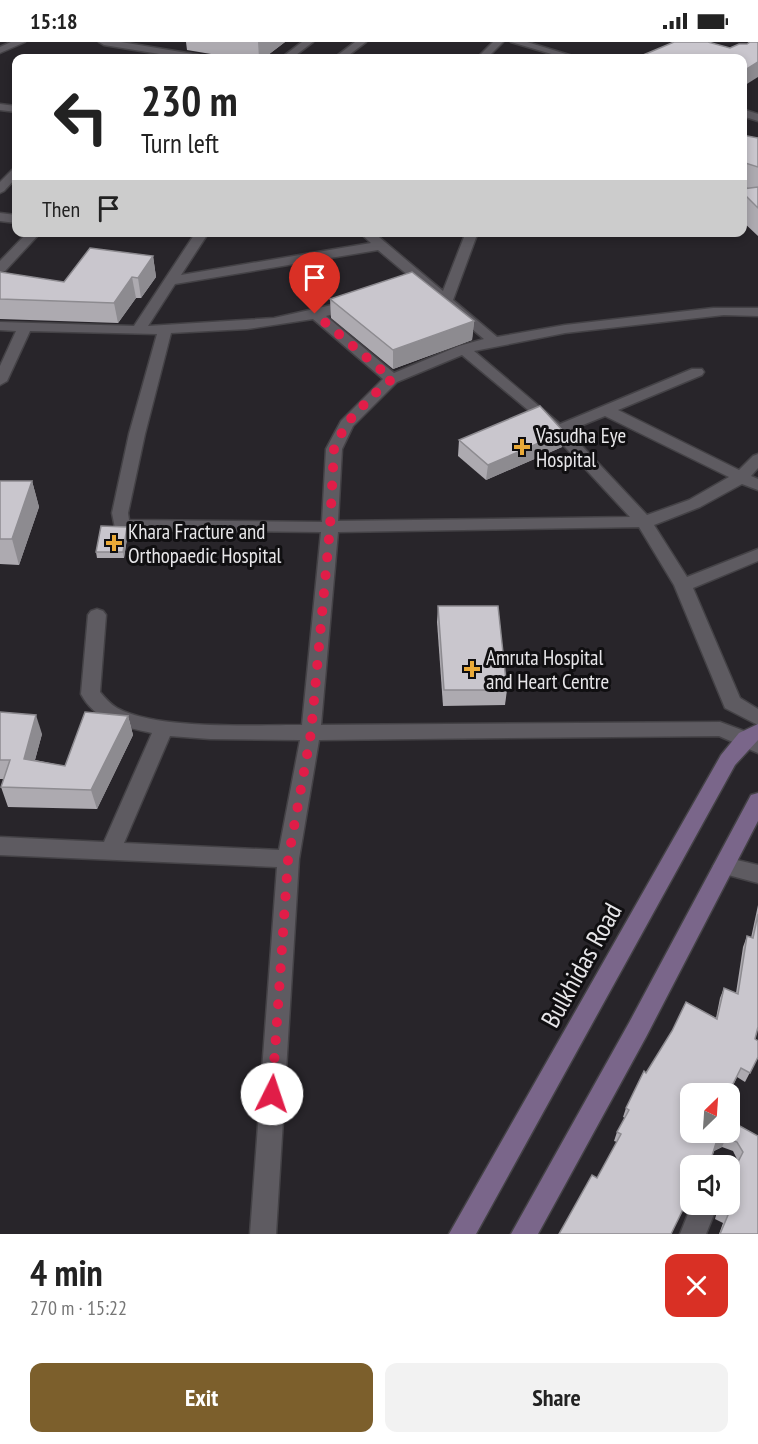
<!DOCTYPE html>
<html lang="en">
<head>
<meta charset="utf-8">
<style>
  :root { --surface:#fff; --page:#f2f2f2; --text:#222; --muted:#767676; --accent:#7c5f2c }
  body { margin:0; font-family:"PT Sans Narrow",sans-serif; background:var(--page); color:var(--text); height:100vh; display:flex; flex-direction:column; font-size:22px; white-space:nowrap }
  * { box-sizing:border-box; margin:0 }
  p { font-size:20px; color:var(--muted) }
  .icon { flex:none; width:33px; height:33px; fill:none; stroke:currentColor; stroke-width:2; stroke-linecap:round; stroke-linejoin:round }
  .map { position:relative; height:1192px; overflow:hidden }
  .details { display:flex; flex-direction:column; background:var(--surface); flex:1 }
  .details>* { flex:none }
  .banner { position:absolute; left:12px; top:12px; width:735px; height:183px; border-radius:12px; box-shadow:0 3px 9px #0003; background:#fff; color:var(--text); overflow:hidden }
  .needle { width:39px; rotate:25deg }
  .buttons { position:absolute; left:680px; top:1041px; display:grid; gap:12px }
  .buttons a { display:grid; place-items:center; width:60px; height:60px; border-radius:12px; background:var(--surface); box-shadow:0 3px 9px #0003; font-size:30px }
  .pin { position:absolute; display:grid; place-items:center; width:51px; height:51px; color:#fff; margin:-62px -26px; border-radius:50% 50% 50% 0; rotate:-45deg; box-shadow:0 0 6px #0007 }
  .pin .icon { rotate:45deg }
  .me { position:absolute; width:66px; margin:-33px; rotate:4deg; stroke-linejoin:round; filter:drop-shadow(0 0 4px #0008) }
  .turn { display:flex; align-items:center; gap:21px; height:126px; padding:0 30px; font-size:27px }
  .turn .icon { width:78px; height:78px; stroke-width:2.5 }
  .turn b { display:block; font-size:42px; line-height:51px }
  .then { display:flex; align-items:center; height:57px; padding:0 30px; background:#0003; gap:12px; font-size:22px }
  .round { display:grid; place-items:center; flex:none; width:63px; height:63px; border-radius:12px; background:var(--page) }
  .head { display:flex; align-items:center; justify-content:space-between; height:102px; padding:0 30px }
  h1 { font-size:36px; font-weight:600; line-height:45px }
  .button { display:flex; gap:12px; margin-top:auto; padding:12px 30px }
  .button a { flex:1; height:69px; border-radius:12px; background:var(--accent); color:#fff; font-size:24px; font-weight:600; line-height:69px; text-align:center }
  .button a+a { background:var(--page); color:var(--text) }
  .status { display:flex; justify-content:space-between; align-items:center; height:42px; padding:0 30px; background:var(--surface); direction:ltr }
  .status svg { height:16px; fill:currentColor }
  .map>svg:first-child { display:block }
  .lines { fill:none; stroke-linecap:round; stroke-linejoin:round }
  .street-casing { stroke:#444246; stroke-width:3 }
  .secondary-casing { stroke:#444246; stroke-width:3 }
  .street { fill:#5e5b61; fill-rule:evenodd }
  .secondary { fill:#7a668a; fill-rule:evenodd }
  .wall { fill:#adaab0; fill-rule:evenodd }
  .shaded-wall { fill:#8d8b90 }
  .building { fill:#c9c6cd; stroke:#8d8b90; stroke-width:1.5; fill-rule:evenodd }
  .route { stroke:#e11d48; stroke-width:10; stroke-dasharray:0 18 }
  .poi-dot { fill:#eaaa38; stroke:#100f11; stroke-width:2 }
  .labels { text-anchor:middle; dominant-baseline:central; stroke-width:6; stroke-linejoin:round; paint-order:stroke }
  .poi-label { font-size:21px; fill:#e7e6e9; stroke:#100f11; text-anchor:start }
  .near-street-label { font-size:26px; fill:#e7e6e9; stroke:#100f11 }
</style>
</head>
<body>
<div class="status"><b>15:18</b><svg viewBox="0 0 49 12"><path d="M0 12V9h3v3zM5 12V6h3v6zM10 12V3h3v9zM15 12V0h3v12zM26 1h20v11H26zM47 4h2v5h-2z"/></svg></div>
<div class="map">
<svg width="758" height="1192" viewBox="0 0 758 1192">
  <rect width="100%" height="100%" fill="#28252a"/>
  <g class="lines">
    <g class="street-casing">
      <g id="street">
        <path d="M11 0H25L0 11V5Z"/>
        <path d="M99 0H121L199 13 204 16H184L104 3Z"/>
        <path d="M302 0H313L292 16H281Z"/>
        <path d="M355 0H366L345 16H334Z"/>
        <path d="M493 0H503L487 16H477Z"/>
        <path d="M511 0H527L579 16H565Z"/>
        <path d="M0 62 16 64V70L0 68Z"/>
        <path d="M742 67 758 72V79L742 74Z"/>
        <path d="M16 127V136L4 149 0 151V140L12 128Z"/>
        <path d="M0 171 16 173V181L0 179Z"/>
        <path d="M28 190H41L5 229 0 230V219Z"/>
        <path d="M196 190H209L181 233 371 201 359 190H373L443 249 466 190H478L453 258 497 295 565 283 713 266H758V274L724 273 565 291 474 309 560 382 692 327H702L704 330 702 333 618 368 739 428 753 414 758 412V426L751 434 758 437V448L742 442 700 465 654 483 687 535 758 507V519L693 546 740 656 758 667V683L725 666 674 543 639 485 338 490 321 683 720 680 758 694V711L719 694 319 698 299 817 276 1192H250L277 825 0 813V795L104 800 152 691C124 685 95 679 81 652L88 573 91 569 97 567 103 569 106 573 100 650C105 656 110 662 117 666 157 688 255 683 302 683L321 490 128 488 115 486 112 471 129 392 157 292 30 289 7 339 0 343V324L16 289 0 288V280L134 284ZM378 208 484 297 459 304 394 331 326 274 359 265 361 262 359 259 354 258 274 276 148 284 175 242ZM313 277 383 337 341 379 326 407 322 480 129 478 128 471 145 392 171 291 247 287ZM462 313 540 378 630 475 338 479 342 407 353 384 397 340ZM605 374 729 435 689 458 647 473 568 389ZM170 694 210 697 300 698 279 808 124 801Z"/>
        <path d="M724 815 758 823V841L717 830 713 824 717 818Z"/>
        <path d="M692 1162H718L706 1192H680Z"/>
      </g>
    </g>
    <g class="secondary-casing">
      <g id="secondary">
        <path d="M758 682V698L735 723 476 1192H449L721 713 739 691Z"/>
        <path d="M758 751V779L646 995 538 1192H511L630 979 751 753Z"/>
      </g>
    </g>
    <use href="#street" class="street"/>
    <use href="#secondary" class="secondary"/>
  </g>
  <g class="wall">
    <path d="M186 0H285L264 16H235L187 8Z"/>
    <path d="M742 93 758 96V194L742 179V147L748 146 742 145Z"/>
    <path d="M153 214 156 235 141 256H136L118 281 0 277V230L64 240Z"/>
    <path d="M330 257 474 279 472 298 393 327 331 276Z"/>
    <path d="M564 390 562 405 486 438 458 414 459 398Z"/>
    <path d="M0 439H32L39 465 19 523 0 522Z"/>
    <path d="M127 485 128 490 124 516H97L96 510Z"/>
    <path d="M438 564 507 648 505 663 443 664 437 580Z"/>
    <path d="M0 670 42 692 35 718 65 724 128 674 133 693 97 767 8 765 1 745 4 737H0Z"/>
    <path d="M758 863V985L755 997 758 999V1015L745 1040 737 1035 729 1052H690V1090H729V1078L758 1094V1192H719L723 1181 715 1177 719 1162H729V1124H690V1162L686 1160 671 1192H559L592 1133 597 1136 617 1100 614 1099 617 1090 625 1076 623 1075 626 1066 644 1029 646 1031 672 989 686 960 716 976 720 956 724 946 736 951 743 905 747 894 751 896ZM722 1105 733 1109 738 1119 734 1127 731 1125V1118L711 1117 714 1109Z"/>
  </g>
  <g class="shaded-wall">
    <path d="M258 0H285L264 16H259Z"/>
    <path d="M758 20V35L742 45V30Z"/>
    <path d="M153 214 156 235 141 256 138 236Z"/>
    <path d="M132 235 136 256 118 281 114 261Z"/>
    <path d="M474 279 472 298 393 327V308Z"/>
    <path d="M564 390 562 405 486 438 488 423Z"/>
    <path d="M32 439 39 465 19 523 12 497Z"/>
    <path d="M127 485 128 490 124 516 123 510Z"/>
    <path d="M36 673 42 692 30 736 24 717Z"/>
    <path d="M128 674 133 693 97 767 91 748Z"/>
    <path d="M726 1096 722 1105 712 1110 716 1101Z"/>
  </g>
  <g class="building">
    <path d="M674 0H708L730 6 739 2H747L750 0H758V20L742 30V16H636Z"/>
    <path d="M742 93 758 96V125L742 120Z"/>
    <path d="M758 145V166L742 150V147Z"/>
    <path d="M90 206 153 214 138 236 132 235 114 261 0 257V230L64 240Z"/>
    <path d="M412 230 474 279 393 308 330 257Z"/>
    <path d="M540 364 564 390 488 423 459 398Z"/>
    <path d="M0 439H32L12 497H0Z"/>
    <path d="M101 484 127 485 123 510H96Z"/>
    <path d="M438 564H498L507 648H444Z"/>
    <path d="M0 670 36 673 24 717 65 724 85 670 128 674 91 748 1 745 10 718H0Z"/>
    <path d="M758 872V985L755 997 758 999V1015L750 1031 741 1026 728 1052H690V1090H729V1078L758 1094V1192H720L728 1173 719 1168 721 1162H729V1124H690V1153L671 1192H559L592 1133 597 1136 621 1092 617 1090 629 1068 626 1066 644 1029 646 1031 672 989 686 960 717 977 724 946 738 952 747 894 753 896ZM726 1096 737 1100 743 1110 734 1128 731 1125V1118L711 1117 716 1101Z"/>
  </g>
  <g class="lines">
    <path class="route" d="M272 1052 288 818 311 691 330 485 334 407 346 382 372 354 392 337 315 272"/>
  </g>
  <g class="poi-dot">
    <path d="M519 396h6v6h6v6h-6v6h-6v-6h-6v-6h6z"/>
    <path d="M111 492h6v6h6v6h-6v6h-6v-6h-6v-6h6z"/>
    <path d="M469 618h6v6h6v6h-6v6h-6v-6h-6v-6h6z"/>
  </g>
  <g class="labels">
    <g class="poi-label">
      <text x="536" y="393">Vasudha Eye<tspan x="536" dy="24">Hospital</tspan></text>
      <text x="128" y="489">Khara Fracture and<tspan x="128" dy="24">Orthopaedic Hospital</tspan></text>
      <text x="486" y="615">Amruta Hospital<tspan x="486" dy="24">and Heart Centre</tspan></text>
    </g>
    <g class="near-street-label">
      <text transform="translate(581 923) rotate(-61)">Bulkhidas Road</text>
    </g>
  </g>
</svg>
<div class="buttons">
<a><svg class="needle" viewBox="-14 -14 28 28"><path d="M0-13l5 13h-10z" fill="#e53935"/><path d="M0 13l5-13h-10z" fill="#767676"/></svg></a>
<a><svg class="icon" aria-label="sound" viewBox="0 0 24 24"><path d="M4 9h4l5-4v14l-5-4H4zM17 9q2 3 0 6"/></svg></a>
</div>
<div class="pin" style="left:315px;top:272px;background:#d93025"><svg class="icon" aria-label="arrive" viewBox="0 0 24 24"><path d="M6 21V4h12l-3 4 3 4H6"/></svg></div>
<svg class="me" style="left:272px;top:1052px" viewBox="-20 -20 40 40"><circle r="19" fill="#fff"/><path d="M0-13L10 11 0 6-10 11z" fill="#e11d48"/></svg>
<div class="banner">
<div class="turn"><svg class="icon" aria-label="left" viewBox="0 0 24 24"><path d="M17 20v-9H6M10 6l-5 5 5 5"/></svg><div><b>230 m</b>Turn left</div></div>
<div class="then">Then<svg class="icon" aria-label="arrive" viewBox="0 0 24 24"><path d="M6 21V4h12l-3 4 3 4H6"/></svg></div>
</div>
</div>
<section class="details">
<div class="head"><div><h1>4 min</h1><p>270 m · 15:22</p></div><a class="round" style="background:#d93025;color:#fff"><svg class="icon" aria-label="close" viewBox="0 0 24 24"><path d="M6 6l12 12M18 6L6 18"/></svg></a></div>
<div class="button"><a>Exit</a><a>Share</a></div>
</section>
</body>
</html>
